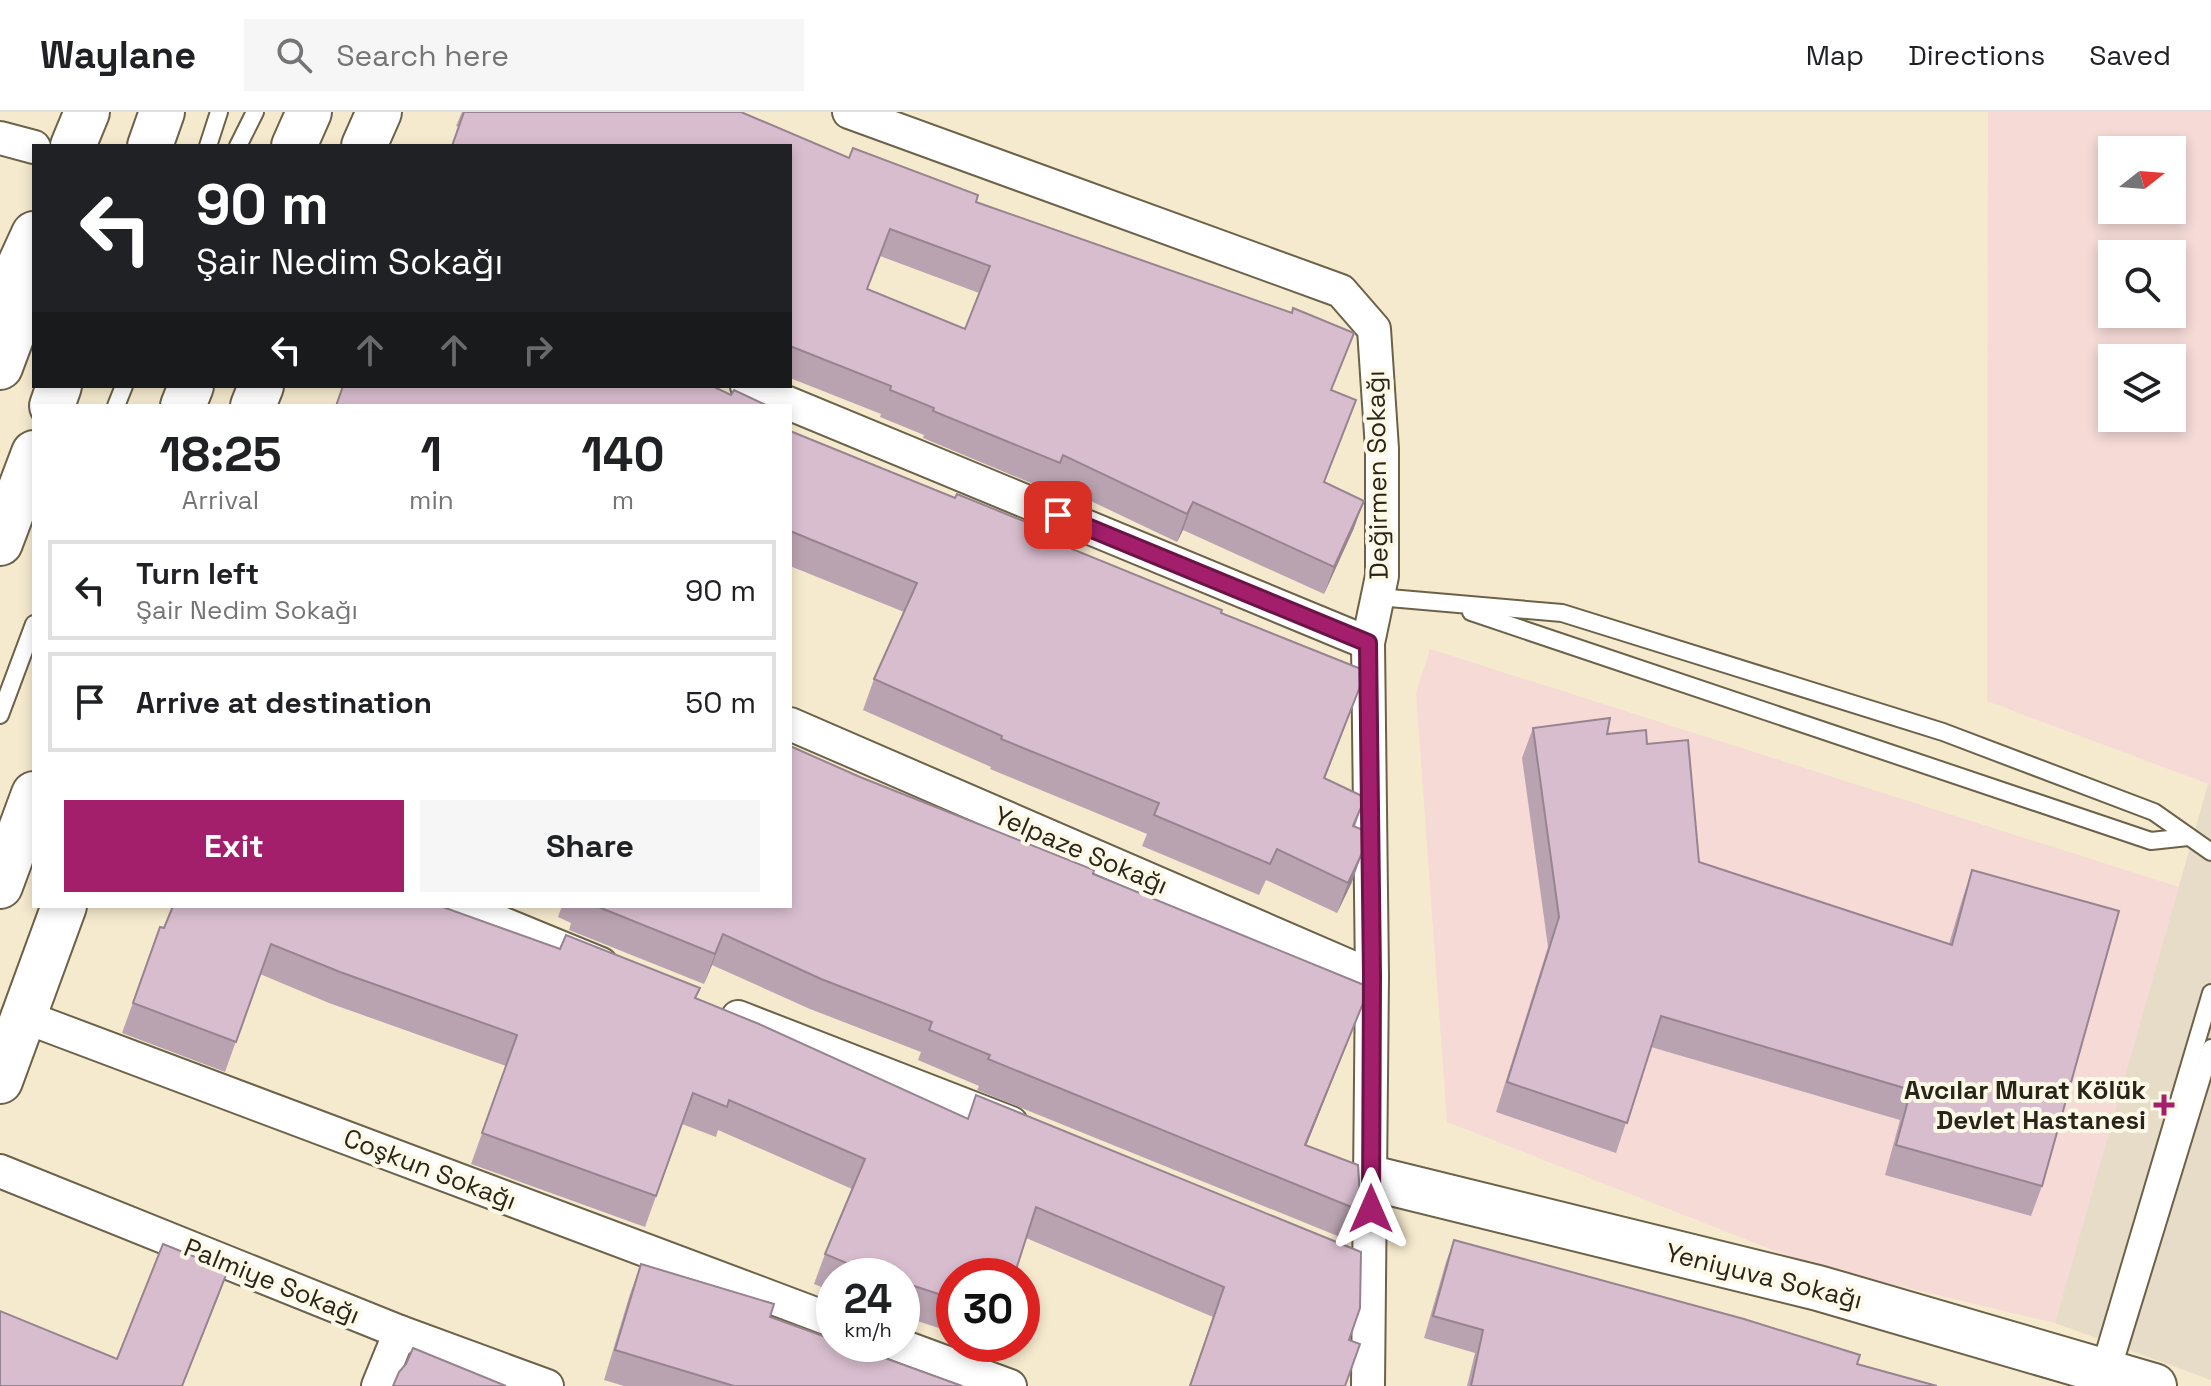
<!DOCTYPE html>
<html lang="en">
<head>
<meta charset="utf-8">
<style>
  :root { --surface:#fff; --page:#f6f6f6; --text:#202124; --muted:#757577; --line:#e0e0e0; --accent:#a31e6b }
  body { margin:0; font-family:"Space Grotesk",sans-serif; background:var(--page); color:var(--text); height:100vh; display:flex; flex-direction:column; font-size:30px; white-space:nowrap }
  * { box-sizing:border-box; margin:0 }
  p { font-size:26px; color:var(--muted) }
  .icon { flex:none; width:44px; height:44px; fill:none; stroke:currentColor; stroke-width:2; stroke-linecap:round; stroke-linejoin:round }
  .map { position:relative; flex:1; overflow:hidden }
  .side { position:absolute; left:32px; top:292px; width:760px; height:504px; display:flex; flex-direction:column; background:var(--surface); border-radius:0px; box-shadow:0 4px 12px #0003 }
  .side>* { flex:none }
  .top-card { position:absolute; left:32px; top:32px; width:760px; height:244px; border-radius:0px; box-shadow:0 4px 12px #0003; background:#202124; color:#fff; overflow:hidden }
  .needle { width:52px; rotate:73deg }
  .buttons { position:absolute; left:2098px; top:24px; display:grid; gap:16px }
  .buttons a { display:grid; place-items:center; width:88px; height:88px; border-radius:0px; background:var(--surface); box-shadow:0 4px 12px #0003; font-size:40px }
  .speed { position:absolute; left:816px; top:1146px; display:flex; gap:16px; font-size:40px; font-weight:700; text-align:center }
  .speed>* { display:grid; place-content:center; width:104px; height:104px; border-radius:50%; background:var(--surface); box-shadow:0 4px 12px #0003; line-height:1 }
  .speed small { font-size:20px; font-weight:400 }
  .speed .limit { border:12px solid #d22; background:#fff; color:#111 }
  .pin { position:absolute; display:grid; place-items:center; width:68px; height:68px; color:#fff; margin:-34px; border-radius:16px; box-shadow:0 4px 12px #0006 }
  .me { position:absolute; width:88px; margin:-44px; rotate:0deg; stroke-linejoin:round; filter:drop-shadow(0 0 6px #0008) }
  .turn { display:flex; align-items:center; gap:28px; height:168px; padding:0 32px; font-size:36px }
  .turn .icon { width:104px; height:104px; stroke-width:2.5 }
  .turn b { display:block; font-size:56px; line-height:68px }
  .lanes { display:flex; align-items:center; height:76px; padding:0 32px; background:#0003; justify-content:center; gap:40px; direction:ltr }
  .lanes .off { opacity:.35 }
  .eta { display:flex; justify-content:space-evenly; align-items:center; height:136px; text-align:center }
  .eta b { font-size:48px; font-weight:700; line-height:56px }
  .cta { display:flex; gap:16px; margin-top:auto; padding:16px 32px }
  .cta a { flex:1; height:92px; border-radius:0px; background:var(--accent); color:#fff; font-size:32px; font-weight:700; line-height:92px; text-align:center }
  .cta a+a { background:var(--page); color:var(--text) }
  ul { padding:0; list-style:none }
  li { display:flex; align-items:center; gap:24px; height:100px; margin:0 16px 12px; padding:0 16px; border:4px solid var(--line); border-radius:0px }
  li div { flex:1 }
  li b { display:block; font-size:30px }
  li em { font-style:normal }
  header { display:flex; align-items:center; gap:48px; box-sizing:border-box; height:112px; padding:0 40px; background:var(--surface); border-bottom:2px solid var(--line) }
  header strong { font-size:38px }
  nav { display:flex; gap:44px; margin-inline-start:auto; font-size:28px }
  .search { width:560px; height:72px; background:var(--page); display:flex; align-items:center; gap:20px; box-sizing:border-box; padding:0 28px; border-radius:0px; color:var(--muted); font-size:30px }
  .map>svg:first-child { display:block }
  .education { fill:#f5dad6; fill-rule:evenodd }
  .medical { fill:#e7dcc7 }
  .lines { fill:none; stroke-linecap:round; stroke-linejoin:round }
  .lane-casing { stroke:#6b6249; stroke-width:20 }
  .street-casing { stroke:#6b6249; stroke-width:36 }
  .secondary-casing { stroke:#6b6249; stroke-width:48 }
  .primary-casing { stroke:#6b6249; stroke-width:48 }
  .highway-casing { stroke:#6b6249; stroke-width:48 }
  .lane { stroke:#fff; stroke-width:16 }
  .street { stroke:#fff; stroke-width:32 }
  .secondary { stroke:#fff; stroke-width:44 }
  .primary { stroke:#fff; stroke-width:44 }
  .highway { stroke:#fff; stroke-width:44 }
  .wall { fill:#baa3b1; fill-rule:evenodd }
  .shaded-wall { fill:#978490 }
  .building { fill:#d8bdce; stroke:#978490; stroke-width:2; fill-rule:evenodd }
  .route-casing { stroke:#6a1446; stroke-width:20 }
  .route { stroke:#a31e6b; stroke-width:14 }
  .poi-dot { fill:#a31e6b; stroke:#fef8e7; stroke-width:3 }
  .labels { text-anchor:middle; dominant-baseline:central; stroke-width:8; stroke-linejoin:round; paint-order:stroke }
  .street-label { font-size:26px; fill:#29251b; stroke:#fef8e7 }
  .poi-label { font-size:26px; font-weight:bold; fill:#29251b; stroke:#fef8e7; text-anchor:end }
</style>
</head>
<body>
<header>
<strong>Waylane</strong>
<div class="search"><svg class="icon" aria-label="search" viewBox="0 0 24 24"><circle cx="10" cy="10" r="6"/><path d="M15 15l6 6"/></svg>Search here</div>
<nav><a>Map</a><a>Directions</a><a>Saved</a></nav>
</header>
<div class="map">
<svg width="2211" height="1274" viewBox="0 0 2211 1274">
  <rect width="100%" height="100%" fill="#f5eace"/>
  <g class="education">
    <path d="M1988 0H2211V673L1987 589ZM2112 38H2172V98H2112ZM2112 142H2172V202H2112ZM2112 246H2172V306H2112Z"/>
    <path d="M1430 537 2179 775 2055 1211 1811 1153 1447 1010 1416 581Z"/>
  </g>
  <path class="medical" d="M2208 672 2211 673V1268L2055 1211Z"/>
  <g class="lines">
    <g class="lane-casing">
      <g id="lane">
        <path d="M208 34 219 0"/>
        <path d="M238 34 255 0"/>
        <path d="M116 294 124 274"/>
        <path d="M1378 485 1562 501 1943 620 2154 700 2211 740"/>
        <path d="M1471 500 2151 729 2188 725"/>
        <path d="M0 603 34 512"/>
        <path d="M2100 1255 2211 881"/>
        <path d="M2112 1259 2211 936"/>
      </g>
    </g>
    <g class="street-casing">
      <g id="street">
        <path d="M849 0 1341 179 1374 217 1382 337V464L1368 531 1372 864 1368 1274"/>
        <path d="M0 26 34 35"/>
        <path d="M747 274 1368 531"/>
        <path d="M790 612 1372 864"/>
        <path d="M460 794 601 852"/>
        <path d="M25 905 834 1209"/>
        <path d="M738 905 1011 1011"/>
        <path d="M0 1059 400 1220 547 1274"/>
        <path d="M896 1232 1010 1274"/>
        <path d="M378 1274 400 1220"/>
      </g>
    </g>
    <g class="secondary-casing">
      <path id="secondary" d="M1371 1066 1818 1176 2154 1274"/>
    </g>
    <g class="primary-casing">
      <g id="primary">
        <path d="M73 34 87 0"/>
        <path d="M364 34 379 0"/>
        <path d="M0 196 34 122"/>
        <path d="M253 294 261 274"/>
        <path d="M0 969 64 794"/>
      </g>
    </g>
    <g class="highway-casing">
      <g id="highway">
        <path d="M150 34 162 0"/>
        <path d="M294 34 309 0"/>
        <path d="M0 255 34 164"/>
        <path d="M52 294 59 274"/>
        <path d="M183 294 191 274"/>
        <path d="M0 431 34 341"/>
        <path d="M0 774 34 682"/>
      </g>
    </g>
    <use href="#lane" class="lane"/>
    <use href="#street" class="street"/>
    <use href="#secondary" class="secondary"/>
    <use href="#primary" class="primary"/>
    <use href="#highway" class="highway"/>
  </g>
  <g class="wall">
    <path d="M462 0H741L849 46 976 90 1332 278 1346 315 1324 371 1354 416 1324 482 1183 418 1177 430 1053 371 1050 379 923 326 924 323 880 305 881 302 790 266V34L459 15 456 14ZM880 144 979 181 965 217 867 177Z"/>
    <path d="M790 319 1073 437 1221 501 1361 572 1325 667 1362 693 1355 715 1352 770 1337 801 1266 768 1259 783 1142 734 1147 722 990 657 991 655 863 598 874 567 904 500 790 454Z"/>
    <path d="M1533 616 1607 622 1647 632 1699 750 1949 832 1962 788 1972 758 2042 1074 2031 1104 1885 1063 1900 1008 1651 935 1616 1041 1496 1000 1548 835 1522 646Z"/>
    <path d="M860 665 1093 763 1352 919 1306 1034 1361 1099 1350 1129 977 978 979 974 918 948 921 940 810 897 712 853 704 872 569 818 571 811 558 805 562 794H790Z"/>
    <path d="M160 815 696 887 1349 1228 1345 1274H1189L1213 1205 1026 1126 954 1164V1221L902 1204V1164H834V1180L814 1172 825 1142 852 1077 718 1018 716 1025 682 1012 645 1115 471 1052 506 954 329 891 260 862 225 960 122 921Z"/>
    <path d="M1454 1128 1857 1252 1937 1274H1467L1475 1241 1424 1226 1446 1150Z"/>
    <path d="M641 1152 770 1205 962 1274H624L604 1268 630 1182Z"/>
  </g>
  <g class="shaded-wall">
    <path d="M1364 389 1354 416 1324 482 1334 455Z"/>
    <path d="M1193 390 1183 418 1177 430 1187 402Z"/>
    <path d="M1363 739 1352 770 1337 801 1348 771Z"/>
    <path d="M723 822 712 853 704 872 715 842Z"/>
    <path d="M1364 889 1294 1064 1305 1033Z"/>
    <path d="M228 1158 217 1188 182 1274Z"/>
  </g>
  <g class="building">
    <path d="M464 0H741L849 46 853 36 978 83 976 90 1292 201 1293 196 1354 221 1331 278 1356 288 1324 370 1364 389 1334 455 1193 390 1187 402 1063 343 1060 351 933 299 934 296 890 278 891 274 790 234V34H452ZM890 117 990 154 965 217 867 177Z"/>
    <path d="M343 274H712L731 283 734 278 768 294H336Z"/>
    <path d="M790 319 955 386 957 382 1075 430 1072 437 1222 498 1221 501 1361 557V572L1324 666 1362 684V693L1353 714 1363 718V739L1348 771 1277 737 1270 752 1154 703 1159 691 1001 627 1002 624 874 567 917 471 790 419Z"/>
    <path d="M1610 606 1607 622 1646 618 1647 632 1688 628 1699 750 1952 833 1972 758 2119 799 2042 1074 1896 1033 1911 978 1661 904 1627 1011 1507 970 1559 805 1533 616Z"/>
    <path d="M790 634 860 665 1094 758 1093 762 1364 873V889L1305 1033 1358 1053 1361 1099 988 947 990 943 929 918 932 910 821 867 723 822 715 842 596 794H790Z"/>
    <path d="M173 794H440L560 837 566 823 700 876 695 886 759 912 968 1007 976 983 1361 1140 1360 1196 1349 1228 1360 1232 1345 1274H1190L1224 1175 1036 1095 1014 1164H954V1187L905 1171 903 1175H902V1164H877L825 1142 865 1047 729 988 727 995 693 981 656 1084 482 1021 517 923 340 860 271 832 236 930 133 891 160 815 164 816Z"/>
    <path d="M1454 1128 1744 1207 1860 1243 1857 1252 1937 1274H1471L1483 1218 1433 1204Z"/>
    <path d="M163 1132 228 1158 182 1274H0V1199L117 1247Z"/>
    <path d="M641 1152 774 1192 770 1205 834 1228V1232H846L962 1274H734L615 1238Z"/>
    <path d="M413 1236 506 1274H393L399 1260 406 1252Z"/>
  </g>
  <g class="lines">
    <g class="route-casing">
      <path id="route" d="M1058 403 1368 531 1372 864 1371 1097"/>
    </g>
    <use href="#route" class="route"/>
  </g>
  <path class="poi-dot" d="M2160 981h8v8h8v8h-8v8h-8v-8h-8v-8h8z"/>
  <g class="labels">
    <g class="street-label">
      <text transform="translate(1377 363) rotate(-91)">Değirmen Sokağı</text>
      <text transform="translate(1081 738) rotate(23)">Yelpaze Sokağı</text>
      <text transform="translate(430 1057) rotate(21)">Coşkun Sokağı</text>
      <text transform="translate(1764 1164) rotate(14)">Yeniyuva Sokağı</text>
      <text transform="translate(272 1169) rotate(22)">Palmiye Sokağı</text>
    </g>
    <g class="poi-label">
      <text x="2146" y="978">Avcılar Murat Kölük<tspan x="2146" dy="30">Devlet Hastanesi</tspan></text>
    </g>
  </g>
</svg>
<div class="buttons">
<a><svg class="needle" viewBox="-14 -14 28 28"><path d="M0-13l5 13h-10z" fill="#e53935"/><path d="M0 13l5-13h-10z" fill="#757577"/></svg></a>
<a><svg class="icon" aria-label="search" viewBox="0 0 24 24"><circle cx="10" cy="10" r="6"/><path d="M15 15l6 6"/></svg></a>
<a><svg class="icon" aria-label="layers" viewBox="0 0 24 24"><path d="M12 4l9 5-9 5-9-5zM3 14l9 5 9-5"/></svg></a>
</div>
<div class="speed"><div>24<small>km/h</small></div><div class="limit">30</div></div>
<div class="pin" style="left:1058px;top:403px;background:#d93025"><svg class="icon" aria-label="arrive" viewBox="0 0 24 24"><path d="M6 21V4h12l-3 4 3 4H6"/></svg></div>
<svg class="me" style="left:1371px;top:1097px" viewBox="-20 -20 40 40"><path d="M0-17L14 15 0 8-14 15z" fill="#a31e6b" stroke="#fff" stroke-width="4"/></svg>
<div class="top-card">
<div class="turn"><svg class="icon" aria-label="left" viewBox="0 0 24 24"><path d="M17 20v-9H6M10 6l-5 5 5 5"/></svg><div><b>90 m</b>Şair Nedim Sokağı</div></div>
<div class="lanes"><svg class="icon" aria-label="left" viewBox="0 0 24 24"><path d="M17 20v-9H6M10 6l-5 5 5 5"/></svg><svg class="icon off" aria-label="ahead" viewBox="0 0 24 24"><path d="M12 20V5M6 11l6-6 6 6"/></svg><svg class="icon off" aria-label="ahead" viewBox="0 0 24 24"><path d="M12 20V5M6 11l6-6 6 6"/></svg><svg class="icon off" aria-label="right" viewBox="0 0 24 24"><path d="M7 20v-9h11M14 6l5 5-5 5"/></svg></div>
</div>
<section class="side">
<div class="eta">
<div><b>18:25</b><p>Arrival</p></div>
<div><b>1</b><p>min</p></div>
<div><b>140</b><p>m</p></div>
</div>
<ul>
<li><svg class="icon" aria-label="left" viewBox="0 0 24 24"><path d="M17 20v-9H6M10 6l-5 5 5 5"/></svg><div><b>Turn left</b><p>Şair Nedim Sokağı</p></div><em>90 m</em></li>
<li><svg class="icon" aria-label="arrive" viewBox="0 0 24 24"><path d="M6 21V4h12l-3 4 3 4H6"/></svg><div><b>Arrive at destination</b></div><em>50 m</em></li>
</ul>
<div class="cta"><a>Exit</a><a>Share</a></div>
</section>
</div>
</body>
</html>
